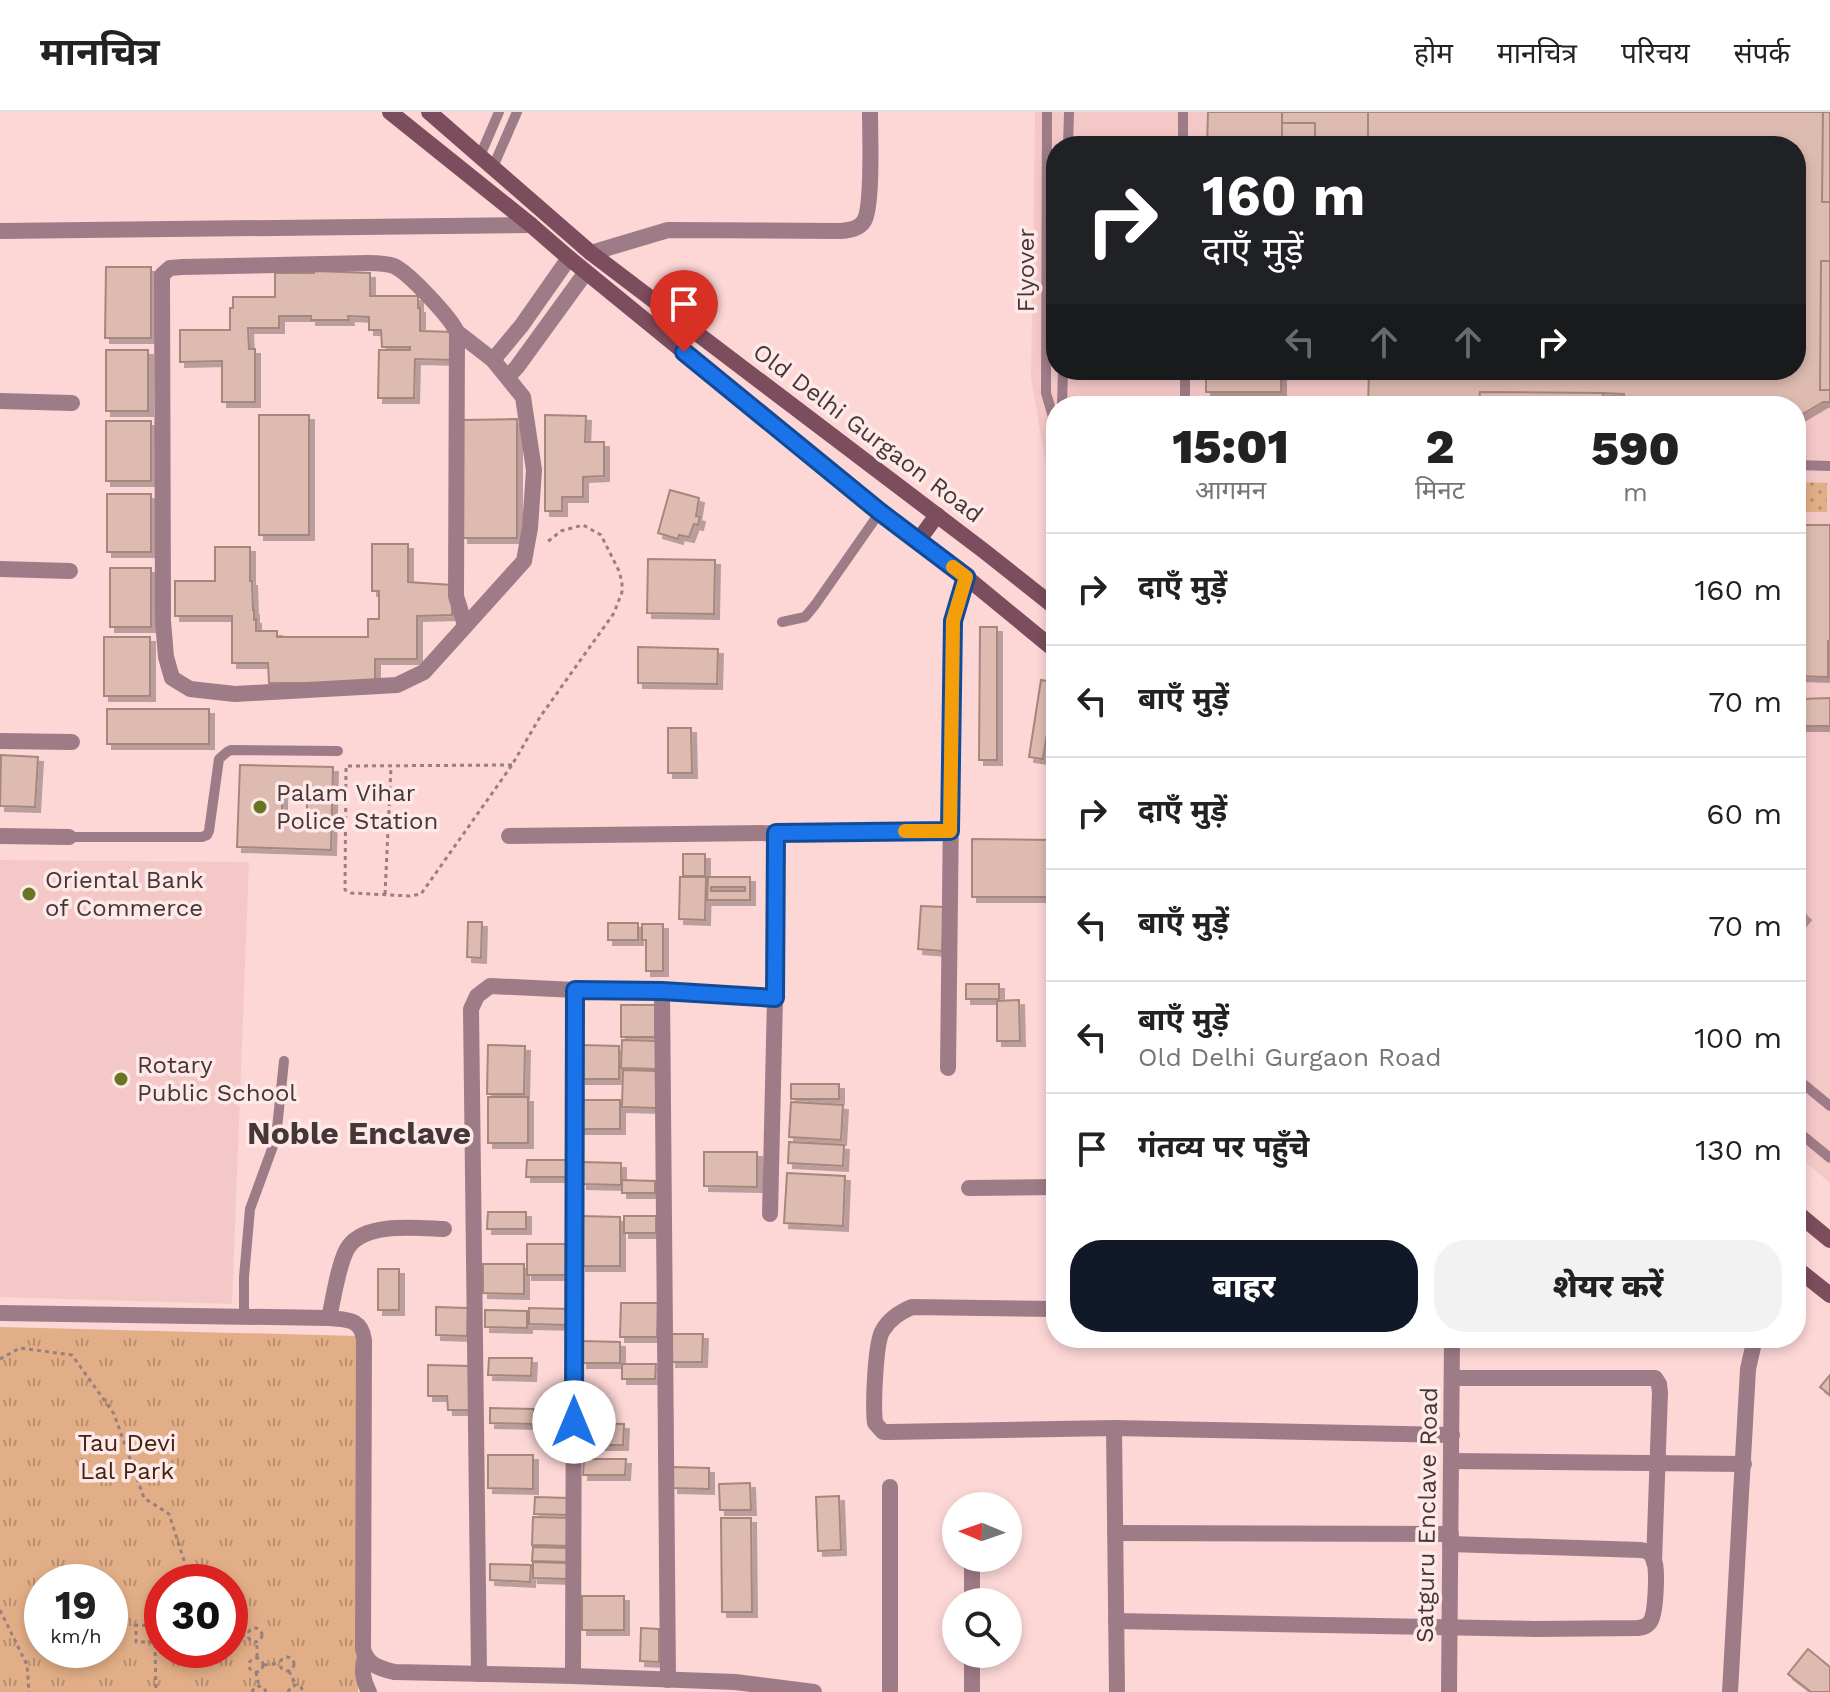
<!DOCTYPE html>
<html lang="hi">
<head>
<meta charset="utf-8">
<style>
  :root { --surface:#fff; --page:#f2f2f2; --text:#222; --muted:#767676; --line:#e0e0e0; --accent:#111827 }
  body { margin:0; font-family:"Work Sans","Noto Sans Devanagari",sans-serif; background:var(--page); color:var(--text); height:100vh; display:flex; flex-direction:column; font-size:30px; white-space:nowrap }
  * { box-sizing:border-box; margin:0 }
  p { font-size:26px; color:var(--muted) }
  .icon { flex:none; width:44px; height:44px; fill:none; stroke:currentColor; stroke-width:2; stroke-linecap:round; stroke-linejoin:round }
  .map { position:relative; flex:1; overflow:hidden }
  .details { position:absolute; left:1046px; top:284px; width:760px; height:952px; display:flex; flex-direction:column; background:var(--surface); border-radius:32px; box-shadow:0 4px 12px #0003 }
  .details>* { flex:none }
  .top-card { position:absolute; left:1046px; top:24px; width:760px; height:244px; border-radius:32px; box-shadow:0 4px 12px #0003; background:#202124; color:#fff; overflow:hidden }
  .needle { width:52px; rotate:272deg }
  .tools { position:absolute; left:942px; top:1380px; display:grid; gap:16px }
  .tools a { display:grid; place-items:center; width:80px; height:80px; border-radius:50%; background:var(--surface); box-shadow:0 4px 12px #0003; font-size:40px }
  .speed { position:absolute; left:24px; top:1452px; display:flex; gap:16px; font-size:40px; font-weight:700; text-align:center }
  .speed>* { display:grid; place-content:center; width:104px; height:104px; border-radius:50%; background:var(--surface); box-shadow:0 4px 12px #0003; line-height:1 }
  .speed small { font-size:20px; font-weight:400 }
  .speed .limit { border:12px solid #d22; background:#fff; color:#111 }
  .pin { position:absolute; display:grid; place-items:center; width:68px; height:68px; color:#fff; margin:-82px -34px; border-radius:50% 50% 50% 0; rotate:-45deg; box-shadow:0 0 8px #0007 }
  .pin .icon { rotate:45deg }
  .me { position:absolute; width:88px; margin:-44px; rotate:0deg; stroke-linejoin:round; filter:drop-shadow(0 0 6px #0008) }
  .turn { display:flex; align-items:center; gap:28px; height:168px; padding:0 24px; font-size:36px }
  .turn .icon { width:104px; height:104px; stroke-width:2.5 }
  .turn b { display:block; font-size:56px; line-height:68px }
  .lanes { display:flex; align-items:center; height:76px; padding:0 24px; background:#0003; justify-content:center; gap:40px; direction:ltr }
  .lanes .off { opacity:.35 }
  .eta { display:flex; justify-content:space-evenly; align-items:center; height:136px; text-align:center }
  .eta b { font-size:48px; font-weight:800; line-height:56px }
  .cta { display:flex; gap:16px; margin-top:auto; padding:16px 24px }
  .cta a { flex:1; height:92px; border-radius:32px; background:var(--accent); color:#fff; font-size:32px; font-weight:800; line-height:92px; text-align:center }
  .cta a+a { background:var(--page); color:var(--text) }
  ul { padding:0; list-style:none }
  li { display:flex; align-items:center; gap:24px; height:112px; padding:0 24px; border-top:2px solid var(--line) }
  li div { flex:1 }
  li b { display:block; font-size:30px }
  li em { font-style:normal }
  header { display:flex; align-items:center; gap:48px; box-sizing:border-box; height:112px; padding:0 40px; background:var(--surface); border-bottom:2px solid var(--line) }
  header strong { font-size:38px }
  nav { display:flex; gap:44px; margin-inline-start:auto; font-size:28px }
  .map>svg:first-child { display:block }
  .built { fill:#f5c8c8; fill-rule:evenodd }
  .grass { fill:url(#grass-dots) }
  .park { fill:url(#park-tufts); fill-rule:evenodd }
  .building { fill:#ddbbb0; stroke:#a6877c; stroke-width:2; fill-rule:evenodd; filter:url(#shadow) }
  .lines { fill:none; stroke-linecap:round; stroke-linejoin:round }
  .path { stroke:#988080; stroke-width:3; stroke-dasharray:4 4; stroke-linecap:butt }
  .service { stroke:#9e7c87; stroke-width:10 }
  .minor { stroke:#9e7c87; stroke-width:16 }
  .secondary { stroke:#7c4d5c; stroke-width:16 }
  .route-casing { stroke:#114b97; stroke-width:20 }
  .route { stroke:#1a73e8; stroke-width:14 }
  .slow { stroke:#f59e0b; stroke-width:14 }
  .poi-dot { fill:#687623; stroke:#ffe8e8; stroke-width:3 }
  .labels { text-anchor:middle; dominant-baseline:central; stroke-width:7; stroke-linejoin:round; paint-order:stroke }
  .street-label { font-size:24px; fill:#453737; stroke:#ffe8e8 }
  .poi-label { font-size:24px; fill:#453737; stroke:#ffe8e8; text-anchor:start }
  .park-label { font-size:24px; fill:#3e240f; stroke:#ffe8e8 }
  .district-label { font-size:32px; font-weight:bold; fill:#453737; stroke:#ffe8e8 }
</style>
</head>
<body>
<header>
<strong>मानचित्र</strong>
<nav><a>होम</a><a>मानचित्र</a><a>परिचय</a><a>संपर्क</a></nav>
</header>
<div class="map">
<svg width="1830" height="1580" viewBox="0 0 1830 1580">
  <defs>
    <pattern id="grass-dots" width="8" height="8" patternUnits="userSpaceOnUse" patternTransform="scale(2)"><rect width="8" height="8" fill="#e2ae87"/><path d="M2 2h.1M6 6h.1" fill="none" stroke="#b98e6f" stroke-width="1.8" stroke-linecap="round"/></pattern>
    <pattern id="park-tufts" width="24" height="20" patternUnits="userSpaceOnUse" patternTransform="scale(2)"><rect width="24" height="20" fill="#e2ae87"/><path d="M3 7l-1-3M5 7V3M7 7l1-3M15 17l-1-3M17 17v-4M19 17l1-3" fill="none" stroke="#b98e6f"/></pattern>
    <filter id="shadow"><feDropShadow dx="5" dy="5" stdDeviation="0" flood-color="#0004"/></filter>
  </defs>
  <rect width="100%" height="100%" fill="#fcd7d6"/>
  <g class="built">
    <path d="M1035 0H1830V1071L1796 1042V294H1056V414L1031 265ZM1056 34H1796V258H1056Z"/>
    <path d="M0 748 249 750 232 1192 0 1185Z"/>
  </g>
  <path class="grass" d="M1796 370 1827 371V400H1804L1803 430 1796 431Z"/>
  <path class="park" d="M0 1215 359 1224 358 1580H0ZM42 1470H110V1538H42ZM162 1470H230V1538H162Z"/>
  <g class="building">
    <path d="M1208 0H1282V34H1207Z"/>
    <rect x="1282" y="0" width="86" height="34"/>
    <path d="M1368 0H1823L1820 278 1369 274V258H1796V34H1368Z"/>
    <path d="M1368 0H1830V290H1823L1796 306V294H1624V282L1603 281V294H1368L1369 258H1796V34H1368Z"/>
    <path d="M1823 0H1830V90H1822Z"/>
    <rect x="1282" y="11" width="33" height="23"/>
    <path d="M1821 149H1830V278H1820Z"/>
    <path d="M106 155H151V226H105Z"/>
    <path d="M314 159 370 161V184H418V196H420V219L454 220V248L415 247 414 286H378L379 238H410V235H382L381 218H369V205L348 204 349 208H311V204H279V216H248L249 237H255V290H222V249L180 250V218H230V196H233V185H275V161H314Z"/>
    <rect x="106" y="238" width="42" height="61"/>
    <rect x="1206" y="258" width="75" height="22"/>
    <path d="M1480 280 1603 281V294H1479Z"/>
    <path d="M1213 286 1284 289V294H1213Z"/>
    <rect x="259" y="303" width="50" height="120"/>
    <path d="M545 303 586 304 585 330H604V364L583 365V385H562V399H545Z"/>
    <path d="M517 307V426H463V308Z"/>
    <rect x="106" y="309" width="45" height="60"/>
    <path d="M670 378 699 386 696 404 700 405 698 413 694 412 689 425 679 423 678 427 658 421Z"/>
    <rect x="107" y="382" width="44" height="58"/>
    <path d="M1803 413H1830V529H1828V565L1796 564V431L1803 430Z"/>
    <path d="M372 432H408V470L452 473V503L417 504V547H375V571H269L268 551H232V504H175V469H215V435H250V469H252L253 498H254V508L256 507V519H277V525H368V507H379V479H372Z"/>
    <path d="M648 447 715 448 714 502 647 501Z"/>
    <rect x="110" y="456" width="41" height="59"/>
    <path d="M980 515H997V648H979Z"/>
    <rect x="104" y="525" width="46" height="59"/>
    <path d="M638 535 718 537 717 572 638 571Z"/>
    <path d="M1041 568 1055 570 1043 647 1029 645Z"/>
    <path d="M1830 586V614H1802V587Z"/>
    <rect x="107" y="597" width="102" height="35"/>
    <path d="M668 616H691L692 661H668Z"/>
    <path d="M1 643 38 645 35 695 0 694Z"/>
    <path d="M240 653 333 655 331 738 237 735ZM282 681 307 682V709H282Z"/>
    <path d="M972 727 1056 728V785H972Z"/>
    <rect x="683" y="742" width="22" height="22"/>
    <path d="M680 765H706L705 808 679 807Z"/>
    <path d="M708 765H750V788H707ZM711 775H745V779H711Z"/>
    <path d="M921 794 945 795 942 839 918 837Z"/>
    <path d="M1796 794 1806 803 1796 815Z"/>
    <path d="M468 810H482L481 846 467 845Z"/>
    <rect x="608" y="811" width="30" height="17"/>
    <path d="M642 812H663V859H646V828H642Z"/>
    <rect x="966" y="872" width="33" height="15"/>
    <path d="M1019 888 1020 929H997V889Z"/>
    <rect x="621" y="893" width="34" height="32"/>
    <path d="M622 928 656 929V957L621 956Z"/>
    <path d="M488 933 525 934 524 982H487Z"/>
    <path d="M581 933 619 934V967H581Z"/>
    <path d="M623 958 657 959 656 996 622 995Z"/>
    <rect x="791" y="972" width="48" height="15"/>
    <rect x="488" y="985" width="40" height="46"/>
    <rect x="580" y="988" width="40" height="29"/>
    <path d="M791 990 843 993 841 1028 789 1025Z"/>
    <path d="M789 1030 844 1033 843 1054 788 1051Z"/>
    <path d="M704 1040H757V1075L704 1074Z"/>
    <path d="M527 1048H567V1065H526Z"/>
    <path d="M582 1050 621 1051V1073L582 1072Z"/>
    <path d="M787 1061 845 1064 843 1114 784 1111Z"/>
    <path d="M622 1068 655 1069V1081H622Z"/>
    <path d="M488 1100H526V1117H487Z"/>
    <path d="M582 1104 620 1105V1154H581Z"/>
    <rect x="624" y="1104" width="32" height="17"/>
    <path d="M527 1132H568L567 1163H527Z"/>
    <path d="M483 1152H524V1182L483 1181Z"/>
    <rect x="378" y="1157" width="21" height="41"/>
    <path d="M621 1191H658L657 1225H620Z"/>
    <path d="M436 1195 468 1196 467 1224 436 1223Z"/>
    <path d="M529 1196 569 1197V1213L529 1212Z"/>
    <path d="M485 1198 527 1199V1216L485 1215Z"/>
    <path d="M671 1222H703L702 1250H671Z"/>
    <path d="M582 1229 620 1230V1251H582Z"/>
    <path d="M489 1246H532L531 1264 488 1263Z"/>
    <path d="M622 1252H656L655 1267H622Z"/>
    <path d="M428 1253 471 1254 470 1298H448L447 1284H428Z"/>
    <path d="M1830 1263V1283L1820 1275Z"/>
    <path d="M490 1296 534 1297V1312L490 1311Z"/>
    <path d="M585 1311 624 1312 623 1333H585Z"/>
    <path d="M488 1343H533V1377L488 1376Z"/>
    <path d="M584 1347H626L625 1363H583Z"/>
    <path d="M673 1355 709 1356V1377L673 1376Z"/>
    <path d="M750 1371 751 1398H720L719 1372Z"/>
    <path d="M839 1384 841 1438 818 1439 816 1385Z"/>
    <path d="M535 1385 569 1386V1403L534 1402Z"/>
    <path d="M533 1405 570 1406 569 1434 532 1433Z"/>
    <path d="M721 1406H751L752 1500H722Z"/>
    <path d="M533 1435 569 1436V1450L532 1449Z"/>
    <path d="M533 1450 568 1451V1467L533 1466Z"/>
    <path d="M490 1452 531 1453 530 1470 490 1468Z"/>
    <rect x="582" y="1484" width="42" height="34"/>
    <path d="M641 1516 659 1517V1550L640 1549Z"/>
    <path d="M1808 1537 1830 1555V1580H1811L1788 1562Z"/>
  </g>
  <g class="lines">
    <g class="path">
      <path d="M512 653 346 654 345 778 351 781 410 784 421 782 512 653 540 605 614 501 622 480V470L619 459 601 423 583 413 561 419 546 431"/>
      <path d="M385 782 391 655"/>
      <path d="M0 1247 20 1236 72 1243 114 1302 144 1386 169 1402 191 1470"/>
      <path d="M230 1492 232 1497 230 1502"/>
      <path d="M0 1498 27 1553 29 1580"/>
      <path d="M162 1514 136 1513V1530H162"/>
      <circle cx="255" cy="1523" r="7"/>
      <path d="M230 1520 233 1525 230 1530"/>
      <path d="M233 1525 247 1523"/>
      <path d="M155 1532 156 1580"/>
      <path d="M257 1545V1530"/>
      <circle cx="287" cy="1552" r="7"/>
      <circle cx="256" cy="1553" r="7"/>
      <path d="M264 1553 279 1551"/>
      <path d="M289 1559 296 1573"/>
      <path d="M256 1560 259 1574"/>
      <path d="M252 1580 254 1576 259 1574 264 1576 266 1580"/>
      <path d="M288 1580 291 1575 296 1573 301 1575 303 1580"/>
    </g>
    <g class="service">
      <path d="M1047 0 1046 281 1056 315"/>
      <path d="M1183 0V34"/>
      <path d="M1068 34 1069 0"/>
      <path d="M480 44 499 0"/>
      <path d="M493 55 517 0"/>
      <path d="M1185 258V294"/>
      <path d="M1062 294 1063 258"/>
      <path d="M1796 353 1830 354"/>
      <path d="M1056 417 1053 433 1056 435"/>
      <path d="M782 510 805 505 815 493 880 400"/>
      <path d="M69 725H202L207 723 209 719 219 647 227 640 231 638 338 639"/>
      <path d="M1796 966 1830 994"/>
      <path d="M1796 1018 1830 1046"/>
      <path d="M244 1205V1165L250 1097 276 1026 284 949"/>
    </g>
    <g class="minor">
      <path d="M0 119 531 113"/>
      <path d="M591 141 668 118 841 119C850 118 859 117 864 109 873 94 870 21 870 0"/>
      <path d="M457 220 493 248 523 285 534 358 530 416 524 449 424 560 397 573 235 582 190 577 172 566 166 545 163 509 162 163 170 156 182 155 368 151C376 151 386 151 394 154 409 161 450 205 457 220L456 484 465 513"/>
      <path d="M493 248 522 213 569 146"/>
      <path d="M508 265 517 255 586 160"/>
      <path d="M0 289 72 291"/>
      <path d="M0 457 70 459"/>
      <path d="M0 629 72 630"/>
      <path d="M0 724 69 725"/>
      <path d="M509 724 950 719"/>
      <path d="M662 879 668 1568"/>
      <path d="M948 956 953 526 957 491 966 465"/>
      <path d="M969 1076 1056 1075"/>
      <path d="M770 1102 775 886 776 721"/>
      <path d="M1056 1197 912 1195C900 1200 890 1206 883 1218 875 1229 873 1295 875 1311L883 1320H889L1114 1316 1452 1323"/>
      <path d="M0 1201 329 1206C347 1208 361 1206 364 1228L363 1537C367 1553 379 1556 394 1560L573 1564 735 1570 814 1580"/>
      <path d="M329 1206C333 1189 339 1147 349 1134 367 1110 417 1116 444 1117"/>
      <path d="M1452 1266H1655L1659 1272 1660 1281 1654 1450"/>
      <path d="M1114 1316 1117 1580"/>
      <path d="M1451 1349 1744 1352"/>
      <path d="M1115 1421 1451 1422"/>
      <path d="M972 1446V1490"/>
      <path d="M1116 1509 1535 1517 1638 1516C1644 1515 1646 1515 1650 1510 1656 1502 1657 1463 1655 1452 1654 1447 1652 1445 1650 1440L1641 1438 1450 1432"/>
      <path d="M972 1542V1580"/>
      <path d="M365 1545C361 1559 363 1568 369 1580"/>
      <path d="M479 1562 471 897 477 884 490 874 575 878 662 879 775 886"/>
      <path d="M573 1564 575 878"/>
      <path d="M890 1580V1375"/>
      <path d="M1449 1580 1452 1226"/>
      <path d="M1730 1580 1748 1257 1755 1226"/>
    </g>
    <g class="secondary">
      <path d="M390 0 531 113 569 146 880 400 966 465 1056 539"/>
      <path d="M429 0 591 141 984 439 1056 496"/>
      <path d="M918 429 937 403"/>
      <path d="M1796 1100 1830 1128"/>
      <path d="M1796 1156 1830 1183"/>
    </g>
  </g>
  <g class="lines">
    <g class="route-casing">
      <path id="route" d="M574 1310 575 878 662 879 775 886 776 721 950 719 953 509 966 465 880 400 684 240"/>
    </g>
    <use href="#route" class="route"/>
    <path class="slow" d="M905 719H950L953 509 966 465 953 455"/>
  </g>
  <g class="poi-dot">
    <circle cx="260" cy="695" r="8"/>
    <circle cx="29" cy="782" r="8"/>
    <circle cx="121" cy="967" r="8"/>
  </g>
  <g class="labels">
    <g class="street-label">
      <text transform="translate(1026 158) rotate(-90)">Flyover</text>
      <text transform="translate(868 321) rotate(37)">Old Delhi Gurgaon Road</text>
      <text transform="translate(1427 1403) rotate(-89)">Satguru Enclave Road</text>
    </g>
    <g class="poi-label">
      <text x="276" y="681">Palam Vihar<tspan x="276" dy="28">Police Station</tspan></text>
      <text x="45" y="768">Oriental Bank<tspan x="45" dy="28">of Commerce</tspan></text>
      <text x="137" y="953">Rotary<tspan x="137" dy="28">Public School</tspan></text>
    </g>
    <g class="park-label">
      <text x="127" y="1331">Tau Devi<tspan x="127" dy="28">Lal Park</tspan></text>
    </g>
    <g class="district-label">
      <text x="359" y="1021">Noble Enclave</text>
    </g>
  </g>
</svg>
<div class="tools">
<a><svg class="needle" viewBox="-14 -14 28 28"><path d="M0-13l5 13h-10z" fill="#e53935"/><path d="M0 13l5-13h-10z" fill="#767676"/></svg></a>
<a><svg class="icon" aria-label="search" viewBox="0 0 24 24"><circle cx="10" cy="10" r="6"/><path d="M15 15l6 6"/></svg></a>
</div>
<div class="speed"><div>19<small>km/h</small></div><div class="limit">30</div></div>
<div class="pin" style="left:684px;top:240px;background:#d93025"><svg class="icon" aria-label="arrive" viewBox="0 0 24 24"><path d="M6 21V4h12l-3 4 3 4H6"/></svg></div>
<svg class="me" style="left:574px;top:1310px" viewBox="-20 -20 40 40"><circle r="19" fill="#fff"/><path d="M0-13L10 11 0 6-10 11z" fill="#1a73e8"/></svg>
<div class="top-card">
<div class="turn"><svg class="icon" aria-label="right" viewBox="0 0 24 24"><path d="M7 20v-9h11M14 6l5 5-5 5"/></svg><div><b>160 m</b>दाएँ मुड़ें</div></div>
<div class="lanes"><svg class="icon off" aria-label="left" viewBox="0 0 24 24"><path d="M17 20v-9H6M10 6l-5 5 5 5"/></svg><svg class="icon off" aria-label="ahead" viewBox="0 0 24 24"><path d="M12 20V5M6 11l6-6 6 6"/></svg><svg class="icon off" aria-label="ahead" viewBox="0 0 24 24"><path d="M12 20V5M6 11l6-6 6 6"/></svg><svg class="icon" aria-label="right" viewBox="0 0 24 24"><path d="M7 20v-9h11M14 6l5 5-5 5"/></svg></div>
</div>
<section class="details">
<div class="eta">
<div><b>15:01</b><p>आगमन</p></div>
<div><b>2</b><p>मिनट</p></div>
<div><b>590</b><p>m</p></div>
</div>
<ul>
<li><svg class="icon" aria-label="right" viewBox="0 0 24 24"><path d="M7 20v-9h11M14 6l5 5-5 5"/></svg><div><b>दाएँ मुड़ें</b></div><em>160 m</em></li>
<li><svg class="icon" aria-label="left" viewBox="0 0 24 24"><path d="M17 20v-9H6M10 6l-5 5 5 5"/></svg><div><b>बाएँ मुड़ें</b></div><em>70 m</em></li>
<li><svg class="icon" aria-label="right" viewBox="0 0 24 24"><path d="M7 20v-9h11M14 6l5 5-5 5"/></svg><div><b>दाएँ मुड़ें</b></div><em>60 m</em></li>
<li><svg class="icon" aria-label="left" viewBox="0 0 24 24"><path d="M17 20v-9H6M10 6l-5 5 5 5"/></svg><div><b>बाएँ मुड़ें</b></div><em>70 m</em></li>
<li><svg class="icon" aria-label="left" viewBox="0 0 24 24"><path d="M17 20v-9H6M10 6l-5 5 5 5"/></svg><div><b>बाएँ मुड़ें</b><p>Old Delhi Gurgaon Road</p></div><em>100 m</em></li>
<li><svg class="icon" aria-label="arrive" viewBox="0 0 24 24"><path d="M6 21V4h12l-3 4 3 4H6"/></svg><div><b>गंतव्य पर पहुँचे</b></div><em>130 m</em></li>
</ul>
<div class="cta"><a>बाहर</a><a>शेयर करें</a></div>
</section>
</div>
</body>
</html>
